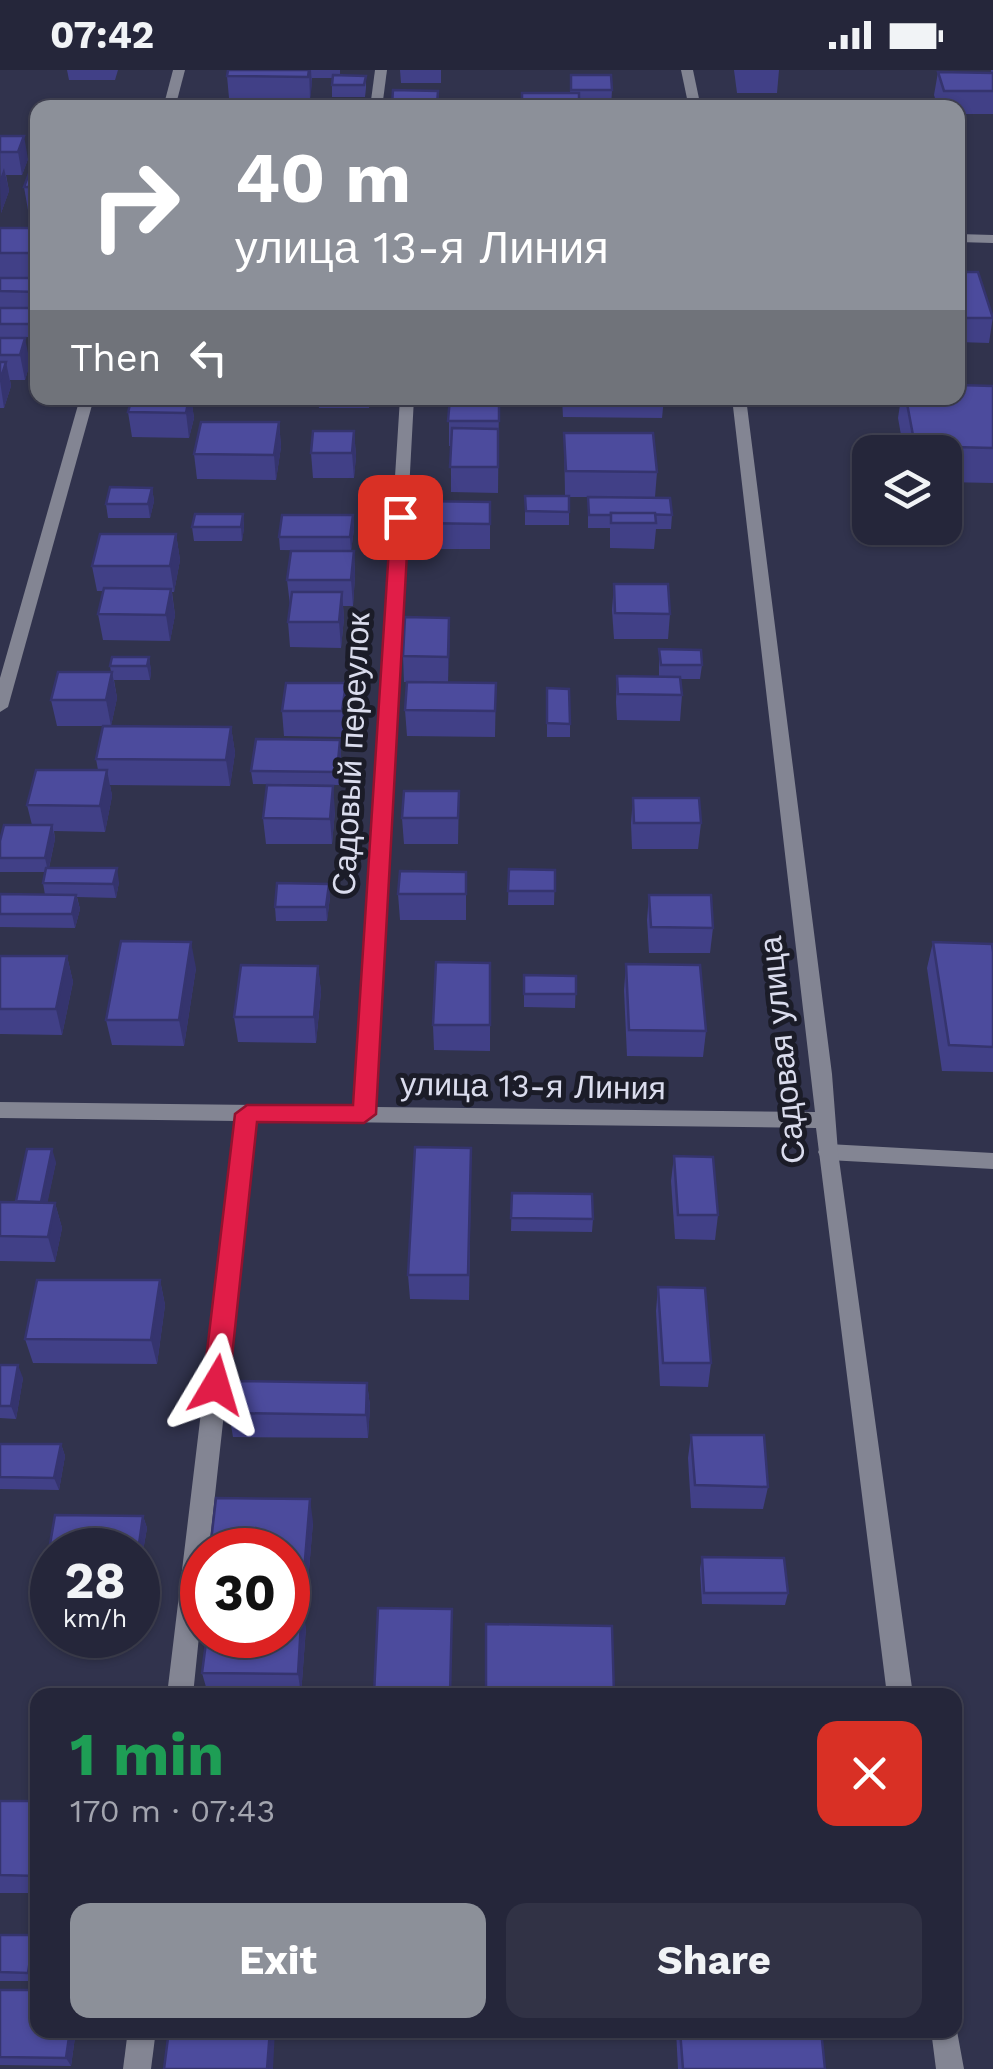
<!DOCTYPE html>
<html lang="en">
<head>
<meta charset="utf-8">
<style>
  :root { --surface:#25263a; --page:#313245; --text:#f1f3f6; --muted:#a3a5af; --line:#424354; --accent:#8c9099 }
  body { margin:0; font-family:"Work Sans",sans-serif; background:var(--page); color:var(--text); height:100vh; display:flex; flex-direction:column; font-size:38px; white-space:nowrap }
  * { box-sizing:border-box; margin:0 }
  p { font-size:32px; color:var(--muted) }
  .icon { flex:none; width:55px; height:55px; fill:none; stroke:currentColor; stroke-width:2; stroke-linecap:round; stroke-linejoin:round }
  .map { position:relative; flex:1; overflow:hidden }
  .drawer { position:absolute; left:30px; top:1618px; width:932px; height:350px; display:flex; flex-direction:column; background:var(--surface); border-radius:20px; box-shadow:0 2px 8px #0004,0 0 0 2px var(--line) }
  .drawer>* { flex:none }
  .guide { position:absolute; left:30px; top:30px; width:935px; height:305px; border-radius:20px; box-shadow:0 2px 8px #0004,0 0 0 2px var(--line); background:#8c9099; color:#fff; overflow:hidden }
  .tools { position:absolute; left:852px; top:365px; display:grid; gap:20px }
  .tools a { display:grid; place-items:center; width:110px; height:110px; border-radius:20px; background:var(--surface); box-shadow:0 2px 8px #0004,0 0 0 2px var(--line); font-size:50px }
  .speed { position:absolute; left:30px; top:1458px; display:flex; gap:20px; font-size:50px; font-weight:700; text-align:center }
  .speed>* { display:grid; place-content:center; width:130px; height:130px; border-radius:50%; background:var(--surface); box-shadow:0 2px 8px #0004,0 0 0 2px var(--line); line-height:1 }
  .speed small { font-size:25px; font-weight:400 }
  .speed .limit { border:15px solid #d22; background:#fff; color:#111 }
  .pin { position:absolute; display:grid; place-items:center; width:85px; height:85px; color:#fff; margin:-42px; border-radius:20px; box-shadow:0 5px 15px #0006 }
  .me { position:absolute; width:110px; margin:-55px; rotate:7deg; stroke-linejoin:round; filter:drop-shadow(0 0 8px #0008) }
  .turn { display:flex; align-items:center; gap:35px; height:210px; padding:0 40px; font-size:45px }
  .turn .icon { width:130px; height:130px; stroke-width:2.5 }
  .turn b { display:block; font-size:70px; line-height:85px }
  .then { display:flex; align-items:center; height:95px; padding:0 40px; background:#0003; gap:20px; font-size:38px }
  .round { display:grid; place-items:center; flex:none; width:105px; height:105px; border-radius:20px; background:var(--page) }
  .headline { display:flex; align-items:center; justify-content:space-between; height:170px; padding:0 40px }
  h1 { font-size:60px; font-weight:700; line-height:75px; color:#1e9e55 }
  .cta { display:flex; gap:20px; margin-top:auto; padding:20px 40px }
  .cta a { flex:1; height:115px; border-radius:20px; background:var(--accent); color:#fff; font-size:40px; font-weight:700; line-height:115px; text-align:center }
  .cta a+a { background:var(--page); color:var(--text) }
  .status { display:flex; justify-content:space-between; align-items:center; height:70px; padding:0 50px; background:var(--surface); direction:ltr }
  .status svg { height:28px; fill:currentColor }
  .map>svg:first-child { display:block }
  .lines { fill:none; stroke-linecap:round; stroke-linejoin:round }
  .service { fill:#838593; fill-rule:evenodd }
  .minor { fill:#838593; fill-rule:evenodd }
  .wall { fill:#414087 }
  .shaded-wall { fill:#35346e }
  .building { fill:#4c4b9d; stroke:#35346e; stroke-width:2.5 }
  .route { fill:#e11d48; stroke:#92132f; stroke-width:2.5 }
  .labels { text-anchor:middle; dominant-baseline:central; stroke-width:10; stroke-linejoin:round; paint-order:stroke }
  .street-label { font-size:32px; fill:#dadced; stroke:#1b1c28 }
</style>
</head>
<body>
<div class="status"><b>07:42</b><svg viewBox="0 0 49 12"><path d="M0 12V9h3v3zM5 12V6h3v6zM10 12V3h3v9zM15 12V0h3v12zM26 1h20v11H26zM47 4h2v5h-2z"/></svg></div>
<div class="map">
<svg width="993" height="1999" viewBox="0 0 993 1999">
  <rect width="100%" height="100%" fill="#31334d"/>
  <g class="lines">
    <path class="service" d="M828 1074 993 1083V1099L828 1090 821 1088 818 1082 821 1076Z"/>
    <g class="minor">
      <path d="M173 0H185L175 38H163Z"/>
      <path d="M375 0H387L382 38H370Z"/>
      <path d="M681 0H693L701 38H689Z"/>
      <path d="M958 164 993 165V173L958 172Z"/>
      <path d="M80 328H94L8 637 0 642V608Z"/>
      <path d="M400 328H414L376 1037 815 1042 732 328H746L832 1004 838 1082 913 1625H887L816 1058 256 1051 209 1480H202V1537L193 1625H167L236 1051 0 1048V1032L355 1036Z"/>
      <path d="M955 1950 964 1999H936L931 1960H955Z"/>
      <path d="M128 1960H156L151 1999H123Z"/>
    </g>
  </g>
  <g class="wall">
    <path d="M67 0H118L115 10H69Z"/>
    <path d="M228 0H340V5L366 6V18L365 27H332V8H312L310 29 229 28 227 6Z"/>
    <path d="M400 0H441V13H401Z"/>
    <path d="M734 0H779L777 23H737Z"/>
    <path d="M991 0H993V44H958V38H938L934 25 938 2 991 3Z"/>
    <path d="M571 5 612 20 611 38H522V23H570Z"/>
    <path d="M393 20 438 21 439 38H392Z"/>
    <path d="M0 66 28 89 22 105H6L9 121 1 143Z"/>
    <path d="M38 90V140H28L24 117Z"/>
    <rect x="0" y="158" width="38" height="49"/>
    <path d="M958 202 993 246 989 273 958 272Z"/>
    <rect x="0" y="208" width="38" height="59"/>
    <path d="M0 268 30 293 25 310H10L11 316 4 338H0Z"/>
    <path d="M993 316V413L945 412V382H904L898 348 901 328Z"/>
    <path d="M132 328H191L194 348 189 368 132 367 128 342Z"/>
    <path d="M318 328H370L369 338H319Z"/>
    <path d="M431 328H499L498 423 451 422V376H449V336H431Z"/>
    <path d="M562 328H664L662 348 563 347Z"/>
    <path d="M279 352 281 377 276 410 197 409 194 384Z"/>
    <path d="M354 361 356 386 354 408H313L311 383Z"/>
    <path d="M564 363 657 402 655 427H569V455H525V426H565Z"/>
    <path d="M152 418 154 431 150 448H108L106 434Z"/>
    <path d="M588 427 672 445 671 459H656L654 479 610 478V458H588Z"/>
    <path d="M490 432V479H415L414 453Z"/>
    <path d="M243 444 244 458 242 471H194L192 457Z"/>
    <path d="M353 445 354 459 351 481 280 480 279 467Z"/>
    <path d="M176 464 180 490 174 522H172L175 545 170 571 103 570 98 544 104 521H97L92 496Z"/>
    <path d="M354 481 355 506 353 536H343L344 548 341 578 290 577 288 552 290 535 287 510Z"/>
    <path d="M614 514 670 544 668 569H614L612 540Z"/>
    <path d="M449 548 448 612H404L403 586Z"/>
    <path d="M659 579 702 595 700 609H680L682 625 680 651 617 650 616 632 617 606H659Z"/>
    <path d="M149 587 151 601 150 610H114L117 628 111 656 231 657 235 683 230 716 110 715 112 726 105 762 54 761 55 769 49 798 119 812 116 828 77 827 80 839 75 858 0 857V824L45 825 43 813 45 802H0V771L32 755 27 735 98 700 96 689 103 656H57L51 630 111 602 110 596Z"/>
    <path d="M496 613 495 667 407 666 405 640Z"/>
    <path d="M547 618 570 654V667H547Z"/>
    <path d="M348 639 344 667 284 666 282 641Z"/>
    <path d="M340 670 341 684 339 715 253 714 251 701Z"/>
    <path d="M459 721 458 774H404L402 748Z"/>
    <path d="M633 728 701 753 698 779H632L631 753Z"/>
    <path d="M335 741 332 774H266L263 748Z"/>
    <path d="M509 799 555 800 554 835H508Z"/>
    <path d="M466 802V850H400L398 824Z"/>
    <path d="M649 825 713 858 710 883H649L647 850Z"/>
    <path d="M330 827 327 851H276L275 837Z"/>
    <path d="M933 872 993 882V1002L942 1001 927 898Z"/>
    <path d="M0 886H67L73 912 62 965 0 964Z"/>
    <path d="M490 893V981L434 980 433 955Z"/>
    <path d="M626 894 706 961 703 987 627 986 624 920Z"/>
    <path d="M318 896 321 922 316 973 238 972 234 947Z"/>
    <path d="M196 898 184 976 112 975 106 950Z"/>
    <path d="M524 905 576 906 575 938 524 937Z"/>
    <path d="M674 1086 718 1145 715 1170 675 1169 671 1111Z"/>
    <path d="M56 1092 47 1133H55L62 1158 55 1192 0 1191V1132L16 1133V1131Z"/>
    <path d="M471 1103 469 1230 410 1229 408 1205Z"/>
    <path d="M512 1123 593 1149 592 1162 511 1161Z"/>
    <path d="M160 1210 165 1235 157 1294 33 1293 25 1269Z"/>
    <path d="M658 1217 711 1293 708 1317 660 1316 656 1241Z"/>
    <path d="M0 1295 23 1308 16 1349 0 1348Z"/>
    <path d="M367 1313 370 1336 368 1368 233 1367 229 1343Z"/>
    <path d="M691 1365 768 1417 763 1439 691 1438 688 1388Z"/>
    <path d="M0 1374H61L65 1386 59 1420 0 1419Z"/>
    <path d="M55 1445 143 1446 147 1458 140 1498H138V1480H52V1497L48 1486Z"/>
    <path d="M313 1452 307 1524H288V1480Z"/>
    <path d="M702 1487 788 1523 785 1535 702 1534 700 1499Z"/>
    <path d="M306 1557 301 1625 208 1624 202 1603Z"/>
    <rect x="0" y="1731" width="38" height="92"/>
    <path d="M0 1865 38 1871 33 1911H0Z"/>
    <path d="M0 1920 76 1960 71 1996 0 1995Z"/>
    <path d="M676 1960H821L825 1999H678Z"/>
  </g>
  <g class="shaded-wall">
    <path d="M309 0H311L312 15 310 29Z"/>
    <path d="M24 66 28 89 22 105 18 82Z"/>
    <path d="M4 98 9 121 1 143 0 109Z"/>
    <path d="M25 268 30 293 25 310 20 285Z"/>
    <path d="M6 292 11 316 4 338 0 311Z"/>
    <path d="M189 328H191L194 348 189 368 186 343Z"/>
    <path d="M279 352 281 377 276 410 274 385Z"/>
    <path d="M354 361 356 386 354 408 352 383Z"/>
    <path d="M152 418 154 431 150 448 148 434Z"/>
    <path d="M243 444 244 458 242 471 241 457Z"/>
    <path d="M353 445 354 459 351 481 350 467Z"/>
    <path d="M176 464 180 490 174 522 170 496Z"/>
    <path d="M354 481 355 506 353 536 351 510Z"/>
    <path d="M171 519 175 545 170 571 166 545Z"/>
    <path d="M342 522 344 548 341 578 339 552Z"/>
    <path d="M449 548 450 574 448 612V587Z"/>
    <path d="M149 587 151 601 150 610 147 596Z"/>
    <path d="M112 602 117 628 111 656 106 630Z"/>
    <path d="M346 613 348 639 344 667 342 641Z"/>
    <path d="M231 657 235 683 230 716 226 690Z"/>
    <path d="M340 670 341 684 339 715 337 702Z"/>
    <path d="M107 700 112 726 105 762 100 736Z"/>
    <path d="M333 716 335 741 332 774 330 749Z"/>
    <path d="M52 755 55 769 48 802 45 788Z"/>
    <path d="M117 798 119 812 116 828 113 814Z"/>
    <path d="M329 814 330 827 327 851 326 837Z"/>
    <path d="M76 825 80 839 75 858 72 844Z"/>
    <path d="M191 872 196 898 184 976 179 950Z"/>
    <path d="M67 886 73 912 62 965 56 939Z"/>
    <path d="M318 896 321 922 316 973 314 947Z"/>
    <path d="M52 1079 56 1092 45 1145 41 1132Z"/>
    <path d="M55 1133 62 1158 55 1192 48 1167Z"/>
    <path d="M160 1210 165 1235 157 1294 151 1270Z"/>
    <path d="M18 1295 23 1308 16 1349 11 1336Z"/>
    <path d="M367 1313 370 1336 368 1368 366 1345Z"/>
    <path d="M61 1374 65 1386 59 1420 54 1408Z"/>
    <path d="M310 1429 313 1452 307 1524 304 1502Z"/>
    <path d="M143 1446 147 1458 140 1498 138 1490V1481Z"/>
    <path d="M302 1535 306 1557 301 1625 298 1604Z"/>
    <path d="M34 1865 38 1871V1885L33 1911 28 1903Z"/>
    <path d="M70 1960H76L71 1996 66 1988Z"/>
    <path d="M270 1960H275L273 1999H267Z"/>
  </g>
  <g class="building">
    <path d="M228 0H309L308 7 227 6Z"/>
    <path d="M938 2 993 3V21H944Z"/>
    <path d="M333 5 366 6 364 15H332Z"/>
    <path d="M571 5H611L612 20H571Z"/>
    <path d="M393 20 438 21 437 35H392Z"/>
    <rect x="522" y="23" width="57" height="10"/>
    <path d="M220 30H247L245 38H219Z"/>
    <path d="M46 35H89L88 38H45Z"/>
    <path d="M0 66H24L18 82H0Z"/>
    <path d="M34 90H38V117H24Z"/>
    <rect x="0" y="158" width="38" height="25"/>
    <path d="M958 202H978L993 248H958Z"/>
    <path d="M0 208H38V222L0 221Z"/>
    <path d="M0 238H38L36 254H0Z"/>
    <path d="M0 268H25L20 285H0Z"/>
    <path d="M0 292H6L0 311Z"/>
    <path d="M958 315 993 316V378L915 376 906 328H958Z"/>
    <path d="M132 328H189L186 343 128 342Z"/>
    <path d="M450 328H499V351H448Z"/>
    <path d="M201 352H279L274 385 194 384Z"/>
    <path d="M452 358 498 359V397H450Z"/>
    <path d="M313 361H354L352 383H311Z"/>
    <path d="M564 363H653L657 402 566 401Z"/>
    <path d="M110 417 152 418 148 434H106Z"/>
    <path d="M525 426H569V442L526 441Z"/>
    <path d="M588 427 670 428 672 445 611 443V445H589Z"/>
    <path d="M415 431 490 432V454L414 453Z"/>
    <path d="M611 443H655L656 453H611Z"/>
    <path d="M195 444H243L241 457H192Z"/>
    <path d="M282 445H353L350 467H279Z"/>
    <path d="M100 464H176L170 496H92Z"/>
    <path d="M291 481H354L351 510H287Z"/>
    <path d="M614 514H668L670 544 615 543Z"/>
    <path d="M104 518 171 519 166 545 98 544Z"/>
    <path d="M292 522H342L339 552H288Z"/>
    <path d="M405 547 449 548 448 587 403 586Z"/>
    <path d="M659 579 701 580 702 595H661Z"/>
    <path d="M112 587H149L147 596H110Z"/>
    <path d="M58 602H112L106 630H51Z"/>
    <path d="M617 606 680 607 682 625 618 624Z"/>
    <path d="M407 612 496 613 495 641 405 640Z"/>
    <path d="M286 613H346L342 641H282Z"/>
    <path d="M547 618 569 619 570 654 547 653Z"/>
    <path d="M103 656 231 657 226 690 96 689Z"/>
    <path d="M256 669 340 670 337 702 251 701Z"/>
    <path d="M36 700H107L100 736 27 735Z"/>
    <path d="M267 715 333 716 330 749 263 748Z"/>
    <path d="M404 721H459L458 748H402Z"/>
    <path d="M633 728H699L701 753H634Z"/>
    <path d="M4 755H52L45 788H0V771Z"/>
    <path d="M46 798H117L113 814 43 813Z"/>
    <path d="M509 799 555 800V821H508Z"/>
    <path d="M400 801 466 802V824H398Z"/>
    <path d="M277 813 329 814 326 837H275Z"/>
    <path d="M0 824 76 825 72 844H0Z"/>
    <path d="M649 825H711L713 858 651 857Z"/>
    <path d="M121 871 191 872 179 950H106Z"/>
    <path d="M933 872 992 874 993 882V977L949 975Z"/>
    <path d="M0 886H67L56 939H0Z"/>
    <path d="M436 892 490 893V955H433Z"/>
    <path d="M626 894 700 895 706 961 629 960Z"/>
    <path d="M241 895 318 896 314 947H234Z"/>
    <path d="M524 905 576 906V924H524Z"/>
    <path d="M415 1077 471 1078 468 1205H408Z"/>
    <path d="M27 1079H52L41 1132 16 1131Z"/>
    <path d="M674 1086 713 1087 718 1145H678Z"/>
    <path d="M512 1123 592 1124 593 1149 511 1148Z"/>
    <path d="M0 1132 55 1133 48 1167 0 1166Z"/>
    <path d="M37 1210H160L151 1270 25 1269Z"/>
    <path d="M658 1217 705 1218 711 1293H663Z"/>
    <path d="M0 1295H18L11 1336H0Z"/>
    <path d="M233 1311 367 1313 366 1345 229 1343Z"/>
    <path d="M691 1365H764L768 1417 695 1415Z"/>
    <path d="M0 1374H61L54 1408 0 1407Z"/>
    <path d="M216 1428 310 1429 304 1502H288V1480H210Z"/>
    <path d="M55 1445 143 1446 138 1481 52 1480V1486H48Z"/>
    <path d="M702 1487 784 1488 788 1523H704Z"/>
    <path d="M288 1535H302L298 1604 202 1603 207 1565H288Z"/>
    <path d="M378 1538 452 1539 450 1625H374Z"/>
    <path d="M486 1554 612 1556 614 1625H486Z"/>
    <path d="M0 1731H38V1806L0 1805Z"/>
    <path d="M0 1865H34L28 1903 0 1902Z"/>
    <path d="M0 1920H38V1960H70L66 1988 0 1987Z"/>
    <path d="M169 1960H270L267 1999H164Z"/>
    <path d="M680 1960H821L825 1999H683Z"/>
  </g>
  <path class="route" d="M400 442 409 447 376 1044 364 1053 257 1052 229 1315 225 1323 216 1326 207 1323 203 1315 235 1044 247 1035H353L391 447Z"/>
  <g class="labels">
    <g class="street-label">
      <text transform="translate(351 684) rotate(-87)">Садовый переулок</text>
      <text transform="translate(782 980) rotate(-96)">Садовая улица</text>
      <text transform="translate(533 1016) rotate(1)">улица 13-я Линия</text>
    </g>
  </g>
</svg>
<div class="tools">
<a><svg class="icon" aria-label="layers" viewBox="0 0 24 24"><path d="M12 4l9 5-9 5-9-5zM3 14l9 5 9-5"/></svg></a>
</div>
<div class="speed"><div>28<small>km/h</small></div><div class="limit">30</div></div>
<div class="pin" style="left:400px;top:447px;background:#d93025"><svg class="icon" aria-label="arrive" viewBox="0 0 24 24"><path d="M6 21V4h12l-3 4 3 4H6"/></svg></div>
<svg class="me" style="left:216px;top:1315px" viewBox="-20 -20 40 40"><path d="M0-17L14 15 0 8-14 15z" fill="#e11d48" stroke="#fff" stroke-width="4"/></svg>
<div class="guide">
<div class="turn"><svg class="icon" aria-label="right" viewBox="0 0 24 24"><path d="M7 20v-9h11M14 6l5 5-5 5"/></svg><div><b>40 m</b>улица 13-я Линия</div></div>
<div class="then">Then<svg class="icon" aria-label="left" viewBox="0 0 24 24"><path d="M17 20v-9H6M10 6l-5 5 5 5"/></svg></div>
</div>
<section class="drawer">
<div class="headline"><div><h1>1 min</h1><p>170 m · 07:43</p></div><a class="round" style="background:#d93025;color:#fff"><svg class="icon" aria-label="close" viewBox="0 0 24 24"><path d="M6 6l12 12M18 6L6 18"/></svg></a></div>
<div class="cta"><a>Exit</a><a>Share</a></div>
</section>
</div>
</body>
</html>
